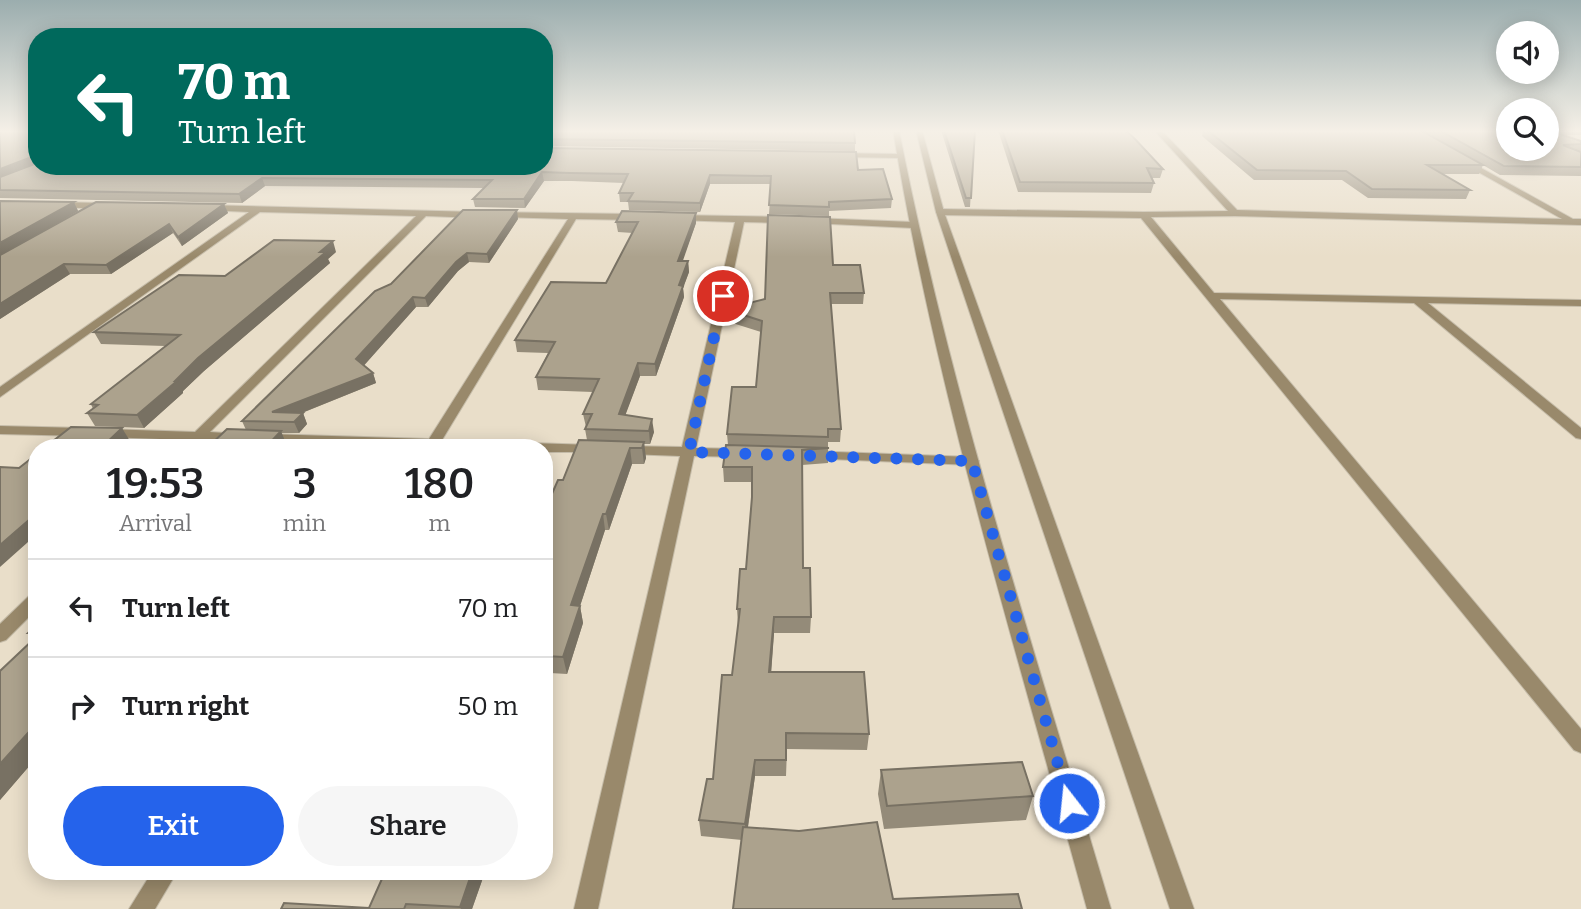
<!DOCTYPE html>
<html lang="en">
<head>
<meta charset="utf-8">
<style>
  :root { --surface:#fff; --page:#f6f6f6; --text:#202124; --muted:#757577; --line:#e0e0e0; --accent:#2563eb }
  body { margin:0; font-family:Bitter,serif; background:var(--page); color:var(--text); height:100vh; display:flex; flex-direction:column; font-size:26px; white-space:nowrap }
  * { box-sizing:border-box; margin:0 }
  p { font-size:23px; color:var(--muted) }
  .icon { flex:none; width:38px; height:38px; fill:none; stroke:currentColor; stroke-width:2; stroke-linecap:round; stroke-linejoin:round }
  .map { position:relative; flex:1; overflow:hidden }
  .side { position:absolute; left:28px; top:439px; width:525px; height:441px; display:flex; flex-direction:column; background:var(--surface); border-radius:28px; box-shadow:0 4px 18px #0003 }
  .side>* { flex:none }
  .hud { position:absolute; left:28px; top:28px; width:525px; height:147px; border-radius:28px; box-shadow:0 4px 18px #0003; background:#00695c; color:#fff; overflow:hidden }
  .tools { position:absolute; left:1496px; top:21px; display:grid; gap:14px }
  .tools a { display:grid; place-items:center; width:63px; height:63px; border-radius:50%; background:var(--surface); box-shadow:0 4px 18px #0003; font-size:35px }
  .pin { position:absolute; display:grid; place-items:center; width:60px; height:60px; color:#fff; margin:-30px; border:4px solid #fff; border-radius:50%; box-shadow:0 2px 7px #0007 }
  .me { position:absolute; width:77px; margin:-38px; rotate:344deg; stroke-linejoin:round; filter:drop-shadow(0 0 5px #0008) }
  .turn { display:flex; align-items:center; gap:24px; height:147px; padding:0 35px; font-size:32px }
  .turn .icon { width:91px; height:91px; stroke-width:2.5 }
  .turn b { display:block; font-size:49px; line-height:60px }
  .eta { display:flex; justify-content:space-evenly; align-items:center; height:119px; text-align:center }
  .eta b { font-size:42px; font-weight:600; line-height:49px }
  .primary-button { display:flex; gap:14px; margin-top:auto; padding:14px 35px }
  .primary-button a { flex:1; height:80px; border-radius:42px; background:var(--accent); color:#fff; font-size:28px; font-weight:600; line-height:80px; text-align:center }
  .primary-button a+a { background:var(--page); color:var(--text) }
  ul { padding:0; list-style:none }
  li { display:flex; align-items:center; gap:21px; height:98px; padding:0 35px; border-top:2px solid var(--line) }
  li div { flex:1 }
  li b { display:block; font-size:26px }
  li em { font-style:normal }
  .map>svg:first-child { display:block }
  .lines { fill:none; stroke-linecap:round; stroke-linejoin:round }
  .minor-casing { stroke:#c5bca9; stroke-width:2 }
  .tertiary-casing { stroke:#c5bca9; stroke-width:2 }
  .minor { fill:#99896b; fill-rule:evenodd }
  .tertiary { fill:#99896b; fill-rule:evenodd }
  .wall { fill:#948b79 }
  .shaded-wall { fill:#787163 }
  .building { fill:#aca28d; stroke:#787163; stroke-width:2 }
  .route { stroke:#2563eb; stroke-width:12; stroke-dasharray:0 21.6 }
</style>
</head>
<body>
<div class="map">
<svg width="1581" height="909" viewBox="0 0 1581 909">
  <rect width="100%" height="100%" fill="#e9dec9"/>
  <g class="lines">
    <g class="minor-casing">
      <g id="minor">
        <path d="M1154 130H1161L1237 210 1562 219 1462 163V159H1465L1573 219H1581V225L1235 216 1151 217 1214 293 1581 300V306L1428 303 1581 428V439L1576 438 1414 303 1220 299 1581 729V753L1574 750 1141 218 940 215 936 212 940 209 1144 212 1228 211Z"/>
        <path d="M839 153 900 154 904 156 900 158 836 157 835 155Z"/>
        <path d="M57 202 107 203 111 206 107 209 54 207V203Z"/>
        <path d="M208 205 478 212 482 215 478 218 426 216 210 432 241 434 243 437 241 440H202L194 448H179L187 440 106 437 99 433 106 429 195 432 416 216 260 212 0 397V387L249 212 205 210V206Z"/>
        <path d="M498 212 635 214 639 217 635 220 576 219 442 440 593 445 598 446 600 449 598 452H544V448H423L262 441 260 438 262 435 267 434 429 439 568 219 495 217V213Z"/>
        <path d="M677 215 786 217 790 220 786 223 744 222 696 448 744 449 751 453 744 457 694 456 598 909H574L680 456 628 454 621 450 628 446 682 447 735 222 674 220 673 218Z"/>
        <path d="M813 218 913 222 918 225 913 228 810 223V219Z"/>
        <path d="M0 426 83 428 90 432 83 436 0 434Z"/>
        <path d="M809 451 972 457 979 461 972 465 804 458 802 455Z"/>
        <path d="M37 592V609L6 640 0 642V624L31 594Z"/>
        <path d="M152 872H177L155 909H129Z"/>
      </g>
    </g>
    <g class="tertiary-casing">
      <g id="tertiary">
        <path d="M893 130H899C950 394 1035 651 1111 909H1087C1017 652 936 392 893 130Z"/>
        <path d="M916 130H922L944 212 1194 909H1170L936 212Z"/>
      </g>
    </g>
    <use href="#minor" class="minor"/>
    <use href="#tertiary" class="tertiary"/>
  </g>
  <g class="wall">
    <path d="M0 130H37V166L858 170 892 199 891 208 829 211V216L769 214 771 184H710L700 212 629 210 628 202H620L619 193 624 183 572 181H544L525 208 475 207 473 199 484 188 265 186 242 203 0 198Z"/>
    <path d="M544 130 855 143V151L544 146Z"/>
    <path d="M941 130H975L970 207H965Z"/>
    <path d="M998 130H1125L1163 169 1160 178H1151L1154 183 1151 193 1018 192Z"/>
    <path d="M1200 130H1581V135H1562L1581 141V176L1500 175 1483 165 1479 174H1443L1470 190 1466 199 1368 198 1342 180H1254L1202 136 1203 132Z"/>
    <path d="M0 201 74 202 78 211 30 238 96 202 224 204 228 213 182 246 173 233 111 274H70L0 319Z"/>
    <path d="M518 219 489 263 469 262 458 271 428 307H416L364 365 373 373 376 383 302 413H303L307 424 299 433H281L287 446 246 430 242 421 391 284Z"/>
    <path d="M616 222 696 223 682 261H688L689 272 683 288 684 297 656 376H640L625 415 654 432 650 444H644L646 458 644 464H632L609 530H605L580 606 583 623 567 674 550 673 544 688V512L563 480 587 440 585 429 586 427 583 414 593 392 538 390 536 377 548 353 517 352 515 340 606 283 633 233 618 232Z"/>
    <path d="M336 252 328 259 330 263 204 371 183 391V393L144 428 95 426 87 413 93 409 91 404 165 346 101 344 94 332 225 276Z"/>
    <path d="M833 265 864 293 863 304H831L841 429 840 442H828V463L802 465 803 568 811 617 810 633H774L771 672 869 734 867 750 787 749 786 776H755L748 827 733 909 742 840 701 836 699 820 713 779 732 675 738 625 737 609 746 569 752 497V482H724L723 467 728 445 727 434 756 387 761 332 726 321 725 309 765 299Z"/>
    <path d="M37 624V757L0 800V671L33 639 28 633Z"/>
    <path d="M881 770 1033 796 1026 820 884 829 878 794Z"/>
    <path d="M385 872H485L472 909H281L369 908Z"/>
  </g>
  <g class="shaded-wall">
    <path d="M35 155 37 159V164L0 179V169Z"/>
    <path d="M542 172 544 181 525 208 524 199Z"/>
    <path d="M710 175V184L700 212V203Z"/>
    <path d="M262 178 265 186 242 203 239 194Z"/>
    <path d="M74 202 78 211 0 256V243Z"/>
    <path d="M224 204 228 213 182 246 178 237Z"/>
    <path d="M517 210 518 219 489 263 487 254Z"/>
    <path d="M696 213V223L679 272 678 261Z"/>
    <path d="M169 224 173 233 111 274 106 265Z"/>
    <path d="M333 241 336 252 328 259 330 263 204 371 183 391V393L144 428 137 415 198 358Z"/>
    <path d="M467 253 469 262 458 271 428 307 425 298 456 262Z"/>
    <path d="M688 261 689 272 683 288 684 297 656 376 655 364 679 285Z"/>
    <path d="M64 264 70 274 0 319V304Z"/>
    <path d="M413 297 416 307 360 370 356 359Z"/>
    <path d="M638 363 640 376 621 427 619 414Z"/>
    <path d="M373 373 376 383 279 422 272 412Z"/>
    <path d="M303 413 307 424 299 433 294 422Z"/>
    <path d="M652 419 654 432 650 444 649 431Z"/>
    <path d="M122 428 130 441 122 448H101Z"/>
    <path d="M281 431 287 446 286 448H265Z"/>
    <path d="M644 442 646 458 644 464 642 448Z"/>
    <path d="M630 448 632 464 609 530 606 514Z"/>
    <path d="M37 513V534L0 567V545Z"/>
    <path d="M603 514 605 530 580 606 583 623 567 674 563 657 571 605Z"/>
    <path d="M774 617V633L770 688 769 672Z"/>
    <path d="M545 656 550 673 544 688V658Z"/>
    <path d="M37 723V757L0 800V764Z"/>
    <path d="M755 760V776L746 840 745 824Z"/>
    <path d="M472 872H485L472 909H461L460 907Z"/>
  </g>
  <g class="building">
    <path d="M0 130H37V155L0 169Z"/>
    <path d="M544 130H854L855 143 544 139Z"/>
    <path d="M944 130H975L971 198H966Z"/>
    <path d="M1002 130H1125L1134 138 1163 169 1147 168 1154 183 1020 182Z"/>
    <path d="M1207 130H1420L1483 165H1427L1470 190 1372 189 1346 171 1257 170Z"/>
    <path d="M1439 130H1508V149H1547V130H1548L1581 141V144L1563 145 1581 152V167L1504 166Z"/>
    <path d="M544 148 856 152 858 170 883 169 892 199 829 202V207L769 205 771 176 710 175 700 203 628 201 633 193H619L628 174 570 173 542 172 524 199H473L492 180 262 178 239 194 0 190V177L37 163V166H544Z"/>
    <path d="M0 201 74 202 0 243Z"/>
    <path d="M96 202 224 204 178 237 169 224 106 265 64 264 0 304V255Z"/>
    <path d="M463 210H517L487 254 467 253 456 262 425 298 413 297 356 359 373 373 272 412 303 413 294 422 242 421 375 291 391 284Z"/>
    <path d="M622 211 696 213 678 261H688L679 285 683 286 655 364 638 363 619 414 652 419 649 431 585 429 592 414H583L599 379 536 377 555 342 515 340 551 282 606 283 638 222H616Z"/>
    <path d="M768 215 830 217 833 265H860L864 293H830L841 429H828V437L727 434 732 387H756L762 321 725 309 765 299Z"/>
    <path d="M274 240 333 241 320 252H326L198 358 175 381H177L137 415 87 413 98 405 91 404 180 335 94 332 179 275 225 276Z"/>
    <path d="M71 427 122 428 101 448H44Z"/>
    <path d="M227 429 281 431 265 448H207Z"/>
    <path d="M579 440 644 442 642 448H630L606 514H603L571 605 580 606 563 657 545 656 544 658V512L558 480H563Z"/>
    <path d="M726 445 829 448 802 450 803 568H810L811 617H774L769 672H864L869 734 786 733V760H755L745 824 699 820 707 779H713L722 675H732L740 609H737L740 569H746L752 497V467H723Z"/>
    <path d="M37 454V513L0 545V467L19 468Z"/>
    <path d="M37 624V633H28Z"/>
    <path d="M37 636V723L0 764V671Z"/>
    <path d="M1022 762 1033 796 887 806 881 770Z"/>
    <path d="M877 822 893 899 1018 894 1022 909H733L743 827 799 831Z"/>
    <path d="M385 872H472L460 907 406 904 404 909H281L284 903 369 908Z"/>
  </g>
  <linearGradient id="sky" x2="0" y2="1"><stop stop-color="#9badae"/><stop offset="0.51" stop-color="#f5f0e7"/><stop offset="1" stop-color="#f5f0e7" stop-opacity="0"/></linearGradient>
  <rect width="1581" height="257" fill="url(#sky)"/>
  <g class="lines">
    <path class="route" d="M723 296 689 452 972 461 1069 803"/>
  </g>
</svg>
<div class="tools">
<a><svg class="icon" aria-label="sound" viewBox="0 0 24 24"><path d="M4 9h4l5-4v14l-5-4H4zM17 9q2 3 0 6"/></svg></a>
<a><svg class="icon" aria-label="search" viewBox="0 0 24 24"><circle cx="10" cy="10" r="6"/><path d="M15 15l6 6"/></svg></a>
</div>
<div class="pin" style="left:723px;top:296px;background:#d93025"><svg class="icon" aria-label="arrive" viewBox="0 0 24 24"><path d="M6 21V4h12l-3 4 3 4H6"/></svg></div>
<svg class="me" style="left:1069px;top:803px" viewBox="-20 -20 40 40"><circle r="17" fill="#2563eb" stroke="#fff" stroke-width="3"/><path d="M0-11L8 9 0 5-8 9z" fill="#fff"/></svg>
<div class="hud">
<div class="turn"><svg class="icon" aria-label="left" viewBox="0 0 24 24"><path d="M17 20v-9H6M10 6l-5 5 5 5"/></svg><div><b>70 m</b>Turn left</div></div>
</div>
<section class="side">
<div class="eta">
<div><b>19:53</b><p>Arrival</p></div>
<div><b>3</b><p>min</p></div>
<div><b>180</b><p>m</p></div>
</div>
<ul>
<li><svg class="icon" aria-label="left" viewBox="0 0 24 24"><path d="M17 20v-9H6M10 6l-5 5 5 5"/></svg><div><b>Turn left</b></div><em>70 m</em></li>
<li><svg class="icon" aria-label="right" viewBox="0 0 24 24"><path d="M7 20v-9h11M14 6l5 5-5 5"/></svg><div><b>Turn right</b></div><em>50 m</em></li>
</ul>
<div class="primary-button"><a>Exit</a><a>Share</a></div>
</section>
</div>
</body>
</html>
